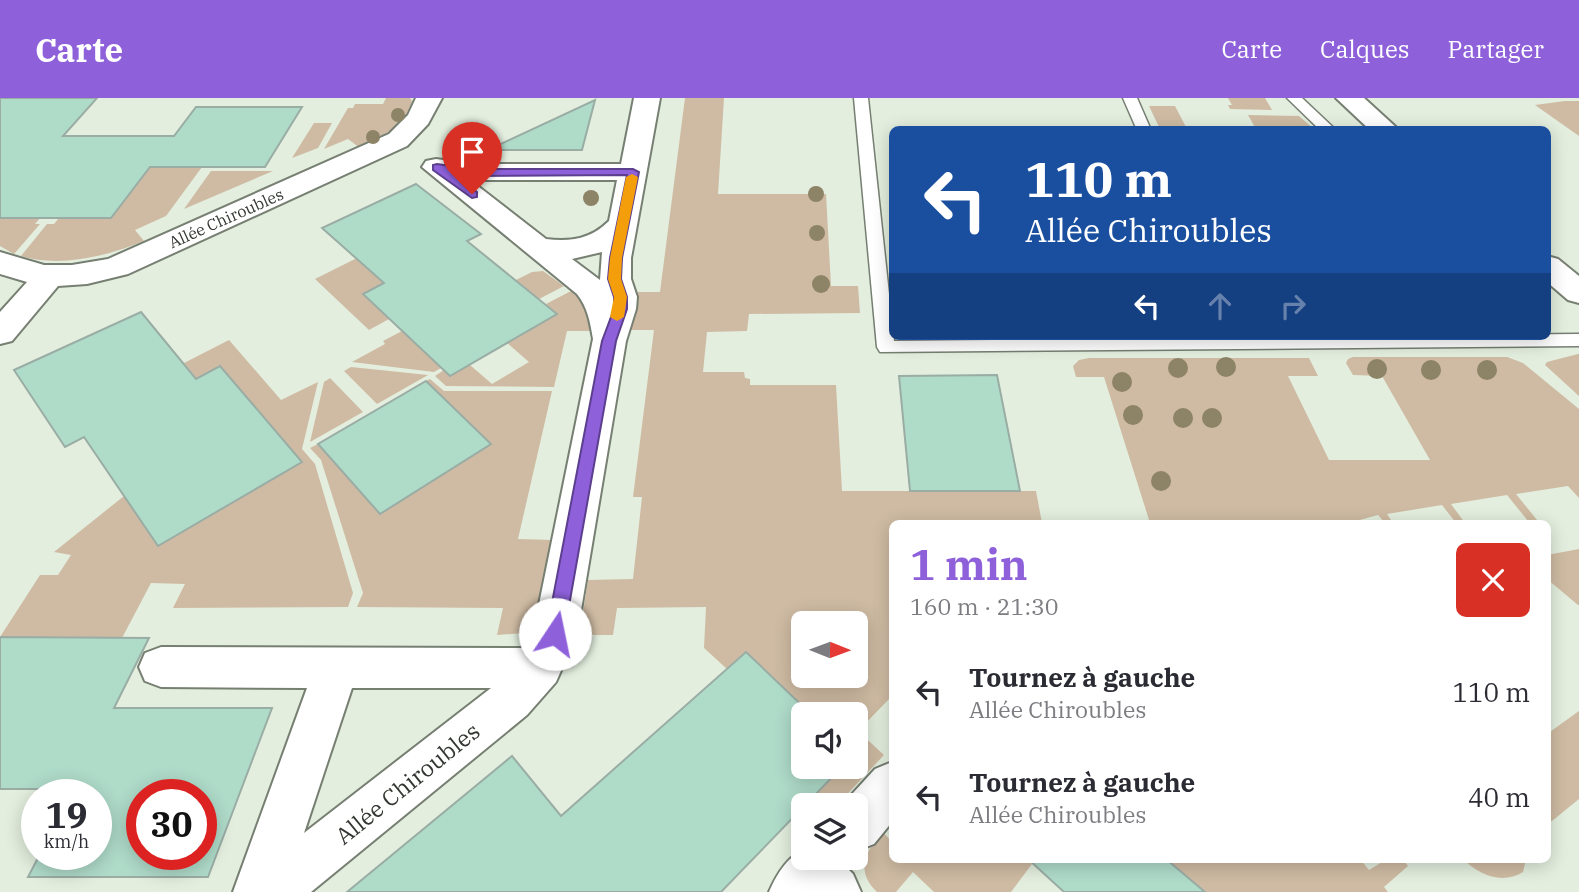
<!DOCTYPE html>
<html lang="fr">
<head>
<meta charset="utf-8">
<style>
  :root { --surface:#fff; --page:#f2f2f3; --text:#2b2b33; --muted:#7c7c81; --accent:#8e61db }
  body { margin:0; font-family:"IBM Plex Serif",serif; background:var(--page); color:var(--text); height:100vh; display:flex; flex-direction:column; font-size:26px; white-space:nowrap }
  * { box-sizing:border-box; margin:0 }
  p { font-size:23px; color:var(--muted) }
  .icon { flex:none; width:38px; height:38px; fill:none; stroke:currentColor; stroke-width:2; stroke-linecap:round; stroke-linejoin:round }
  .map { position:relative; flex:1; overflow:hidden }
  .sheet { position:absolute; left:889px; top:422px; width:662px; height:343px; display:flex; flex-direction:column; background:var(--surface); border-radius:10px; box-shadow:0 4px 18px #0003 }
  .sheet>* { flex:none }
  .banner { position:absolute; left:889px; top:28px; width:662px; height:214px; border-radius:10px; box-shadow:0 4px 18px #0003; background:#1a4fa0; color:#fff; overflow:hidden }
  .needle { width:46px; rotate:91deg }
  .fabs { position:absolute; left:791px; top:513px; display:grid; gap:14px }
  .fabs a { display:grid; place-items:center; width:77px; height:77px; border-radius:10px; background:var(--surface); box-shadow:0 4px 18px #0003; font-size:35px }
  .speed { position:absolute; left:21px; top:681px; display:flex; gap:14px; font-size:35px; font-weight:700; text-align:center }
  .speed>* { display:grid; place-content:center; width:91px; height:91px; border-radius:50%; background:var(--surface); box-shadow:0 4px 18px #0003; line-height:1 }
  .speed small { font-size:18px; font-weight:400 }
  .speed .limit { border:10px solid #d22; background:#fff; color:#111 }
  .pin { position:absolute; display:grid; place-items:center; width:60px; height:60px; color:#fff; margin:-72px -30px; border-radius:50% 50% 50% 0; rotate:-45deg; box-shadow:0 0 7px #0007 }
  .pin .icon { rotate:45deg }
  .me { position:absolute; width:77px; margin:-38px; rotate:11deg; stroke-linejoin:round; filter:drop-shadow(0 0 5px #0008) }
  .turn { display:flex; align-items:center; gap:24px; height:147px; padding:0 21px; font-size:32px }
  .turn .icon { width:91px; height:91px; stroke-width:2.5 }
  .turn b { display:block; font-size:49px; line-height:60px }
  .lanes { display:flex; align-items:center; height:66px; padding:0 21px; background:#0003; justify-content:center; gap:35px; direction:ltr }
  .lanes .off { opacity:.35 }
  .round { display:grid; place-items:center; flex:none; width:74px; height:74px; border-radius:10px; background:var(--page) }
  .summary { display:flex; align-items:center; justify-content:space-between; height:119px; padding:0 21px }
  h1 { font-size:42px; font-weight:700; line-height:52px; color:var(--accent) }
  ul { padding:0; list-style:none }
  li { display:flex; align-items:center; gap:21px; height:105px; padding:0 21px }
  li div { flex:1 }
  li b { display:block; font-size:26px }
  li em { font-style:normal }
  header { display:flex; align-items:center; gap:42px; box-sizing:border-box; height:98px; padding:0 35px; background:var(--accent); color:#fff }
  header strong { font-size:33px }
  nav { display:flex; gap:38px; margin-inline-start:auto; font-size:24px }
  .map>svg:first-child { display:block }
  .green { fill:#cfbba3; fill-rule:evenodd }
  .building { fill:#afdbc9; stroke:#9aada5; stroke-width:2; fill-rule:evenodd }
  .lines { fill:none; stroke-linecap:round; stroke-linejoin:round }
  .lane-casing { stroke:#767f72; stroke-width:3 }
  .street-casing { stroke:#767f72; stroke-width:4 }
  .lane { fill:#fff; fill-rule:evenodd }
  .street { fill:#fff; fill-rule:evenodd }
  .tree { fill:#8d8366 }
  .route { fill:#8e61db; stroke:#5c3f8e; stroke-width:2 }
  .slow { fill:#f59e0b }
  .labels { text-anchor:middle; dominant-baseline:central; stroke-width:5; stroke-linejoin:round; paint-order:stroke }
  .far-street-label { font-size:16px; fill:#333731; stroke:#fff }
  .near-street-label { font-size:23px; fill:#333731; stroke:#fff }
</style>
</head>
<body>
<header>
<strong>Carte</strong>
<nav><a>Carte</a><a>Calques</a><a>Partager</a></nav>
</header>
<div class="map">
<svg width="1579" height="794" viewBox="0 0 1579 794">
  <rect width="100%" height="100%" fill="#e3eede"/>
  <g class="green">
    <path d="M386 0H410L412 3C405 28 381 39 360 50L348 41 324 51 348 10H353L355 6H383Z"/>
    <path d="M685 0H724L718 96H826L831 188H858L860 215 749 216 747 233 707 234 703 274H744L745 280 750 281V287H836L842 393H1036L1042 425H892V598L858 633 884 657 838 706 806 707 843 669 856 668V616H811L746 554 727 571 704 550 706 509 617 510 613 537H591L581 528 588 482 633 481 642 399H633L654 232H628L634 194H660ZM803 525H856V578H803Z"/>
    <path d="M1228 0H1265L1272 12 1230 11 1228 7H1232Z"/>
    <path d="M1565 3H1579V38L1535 7Z"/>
    <path d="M1149 8H1175L1187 31H1160Z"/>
    <path d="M1248 17 1299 18 1314 31H1256Z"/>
    <path d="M314 25H332L318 50 292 60Z"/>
    <path d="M150 69H202L166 118 135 132 144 143C108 158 59 170 21 158L47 126H54L59 120H111Z"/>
    <path d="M211 73H273L184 111Z"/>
    <path d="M0 120H40L35 126H40L14 156 0 148Z"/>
    <path d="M357 160 383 185 363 196 389 221 369 232 315 181Z"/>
    <path d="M543 173 564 188 539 201 516 182 532 174Z"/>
    <path d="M571 193 588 207 593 233H567L554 289 446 288 435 278 444 272 451 278 470 267 492 286 529 264 507 245 557 216 546 206Z"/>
    <path d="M402 233 441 270 434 274 352 264 385 246 383 243Z"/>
    <path d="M229 242 281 302 318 284 302 351 315 366 353 495 348 509 173 510 185 486 151 485 122 540 0 539 40 477H58L71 457 54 454 124 398 158 448 302 364 221 269 196 280 184 265Z"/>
    <path d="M1578 256H1579V298L1545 267 1547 264Z"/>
    <path d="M1353 259H1507L1523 265 1579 311V400L1568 388 1516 396 1537 422 1528 423 1507 397 1451 406 1465 425H1456L1442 407 1387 416 1393 425H1385L1378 417 1349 425H1150L1104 279H1076L1073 268 1079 262 1089 260H1309L1318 278H1288L1329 362H1430L1382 278 1353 277 1346 265 1348 261Z"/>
    <path d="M351 269 428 277 377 306 344 273Z"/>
    <path d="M330 280 363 314 310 344 324 284Z"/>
    <path d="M430 281 444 293H552L518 441 553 442 536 525 524 535 497 537 503 510 357 509 363 495 321 362 310 350 318 346 380 416 491 346 426 283Z"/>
    <path d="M1579 451V507H1578L1547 481V457Z"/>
    <path d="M1579 613V701L1547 727V636Z"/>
    <path d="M883 734 892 744V761H1028L1032 766 1011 794H934L913 774 896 794H877C855 773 865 753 883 734Z"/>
    <path d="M1166 761H1360L1369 772 1387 761H1403L1408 768 1384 789 1388 794H1205Z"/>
    <path d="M1463 761H1526L1523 774C1502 787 1479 777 1463 761Z"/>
  </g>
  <g class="building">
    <path d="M0 0H97L63 38H174L196 9H302L265 69H150L111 120H0Z"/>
    <path d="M595 2 582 52H488Z"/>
    <path d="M416 86 481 136 467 143 557 216 450 278 363 196 384 185 322 130Z"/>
    <path d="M141 214 196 281 220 268 302 364 158 448 84 339 65 349 14 272Z"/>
    <path d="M997 277 1020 393H910L899 278Z"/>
    <path d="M426 283 491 346 380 416 318 346Z"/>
    <path d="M0 539 149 540 114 610H272L208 779H28L40 756H96V696H69L71 691H0ZM142 696H201V756H142Z"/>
    <path d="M746 554 811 616H803V668H843L721 794H347L512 658 561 718Z"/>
    <path d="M1028 761H1166L1205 794H1064Z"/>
  </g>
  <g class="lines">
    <g class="lane-casing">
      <g id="lane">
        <path d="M854 0H868L894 243 1579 236V248L880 254 877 249Z"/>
        <path d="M1123 0H1137L1151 32H1137Z"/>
        <path d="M1287 0H1302L1336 32H1320Z"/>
      </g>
    </g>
    <g class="street-casing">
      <g id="street">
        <path d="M416 0H442L428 26 407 48 128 176 87 186 58 188 12 243 0 246V214L27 184 0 176V154L44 167H72L108 161 389 36 408 17Z"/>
        <path d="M634 0H660L631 160V181L637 199 636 211 626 243 577 536 556 584 527 617 311 794H233L307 590 161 589 145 583 139 569 145 555 161 549 527 550 533 536 593 241C590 224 588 210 577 196L422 69 426 63 436 61 472 66H621ZM470 82H617L609 123C591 141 571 144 546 141ZM602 154 600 182 572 161ZM352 590H491L304 735Z"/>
        <path d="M1336 0H1364L1399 32H1370Z"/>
        <path d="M1547 158 1558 161 1579 178V205L1568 202 1547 184Z"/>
        <path d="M892 664V724L874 746 856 753V707H842L875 671Z"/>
        <path d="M803 752V760H837L853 776 861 794H769C776 778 786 760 803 752Z"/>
      </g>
    </g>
    <use href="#lane" class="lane"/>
    <use href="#street" class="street"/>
  </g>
  <g class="tree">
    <circle cx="398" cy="17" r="7"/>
    <circle cx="373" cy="39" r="7"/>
    <circle cx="816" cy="96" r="8"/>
    <circle cx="591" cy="100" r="8"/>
    <circle cx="817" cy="135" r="8"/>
    <circle cx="821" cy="186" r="9"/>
    <circle cx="1226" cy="269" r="10"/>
    <circle cx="1178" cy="270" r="10"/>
    <circle cx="1377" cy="271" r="10"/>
    <circle cx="1431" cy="272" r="10"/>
    <circle cx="1487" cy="272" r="10"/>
    <circle cx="1122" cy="284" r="10"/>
    <circle cx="1133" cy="317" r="10"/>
    <circle cx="1183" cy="320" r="10"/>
    <circle cx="1212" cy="320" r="10"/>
    <circle cx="1161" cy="383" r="10"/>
  </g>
  <path class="route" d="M437 66 472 71H633L639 74 622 160 621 181 627 199V211L616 243 564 536 561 542 555 544 549 542 546 536 602 243 614 211V199L608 181 610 160 627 77 472 78 452 75 477 94V99L472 100 433 72V67Z"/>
  <path class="slow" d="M632 76 638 79 622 160 621 181 627 199 624 219 617 223 610 219 614 199 608 181 610 160 626 79Z"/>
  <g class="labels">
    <g class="far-street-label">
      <text transform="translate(226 120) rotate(-24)">Allée Chiroubles</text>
    </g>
    <g class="near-street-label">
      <text transform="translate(407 685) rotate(-39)">Allée Chiroubles</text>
    </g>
  </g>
</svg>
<div class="fabs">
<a><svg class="needle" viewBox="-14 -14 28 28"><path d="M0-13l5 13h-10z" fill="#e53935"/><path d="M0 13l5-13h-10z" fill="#7c7c81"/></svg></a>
<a><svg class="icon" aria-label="sound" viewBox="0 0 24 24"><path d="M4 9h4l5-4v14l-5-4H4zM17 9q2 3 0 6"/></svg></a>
<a><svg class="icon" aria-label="layers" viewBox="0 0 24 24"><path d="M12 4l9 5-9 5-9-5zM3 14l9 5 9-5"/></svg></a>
</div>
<div class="speed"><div>19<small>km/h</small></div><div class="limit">30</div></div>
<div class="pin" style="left:472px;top:96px;background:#d93025"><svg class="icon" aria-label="arrive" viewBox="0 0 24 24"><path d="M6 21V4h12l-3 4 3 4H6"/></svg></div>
<svg class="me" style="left:555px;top:536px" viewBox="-20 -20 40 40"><circle r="19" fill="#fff"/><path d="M0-13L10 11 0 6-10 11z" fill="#8e61db"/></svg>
<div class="banner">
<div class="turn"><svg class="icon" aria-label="left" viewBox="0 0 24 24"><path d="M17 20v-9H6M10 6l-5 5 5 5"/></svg><div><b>110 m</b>Allée Chiroubles</div></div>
<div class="lanes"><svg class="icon" aria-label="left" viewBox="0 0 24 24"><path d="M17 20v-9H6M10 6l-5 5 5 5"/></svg><svg class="icon off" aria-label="ahead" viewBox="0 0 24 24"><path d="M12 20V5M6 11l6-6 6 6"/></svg><svg class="icon off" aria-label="right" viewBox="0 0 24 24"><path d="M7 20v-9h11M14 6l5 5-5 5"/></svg></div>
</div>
<section class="sheet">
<div class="summary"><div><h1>1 min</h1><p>160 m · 21:30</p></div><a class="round" style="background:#d93025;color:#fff"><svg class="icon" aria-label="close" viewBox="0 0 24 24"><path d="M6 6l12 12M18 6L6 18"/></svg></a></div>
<ul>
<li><svg class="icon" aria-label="left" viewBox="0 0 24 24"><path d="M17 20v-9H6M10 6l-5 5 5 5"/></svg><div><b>Tournez à gauche</b><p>Allée Chiroubles</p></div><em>110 m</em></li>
<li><svg class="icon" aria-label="left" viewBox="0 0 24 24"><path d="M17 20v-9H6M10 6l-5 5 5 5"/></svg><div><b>Tournez à gauche</b><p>Allée Chiroubles</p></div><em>40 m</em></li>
</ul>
</section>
</div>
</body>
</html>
